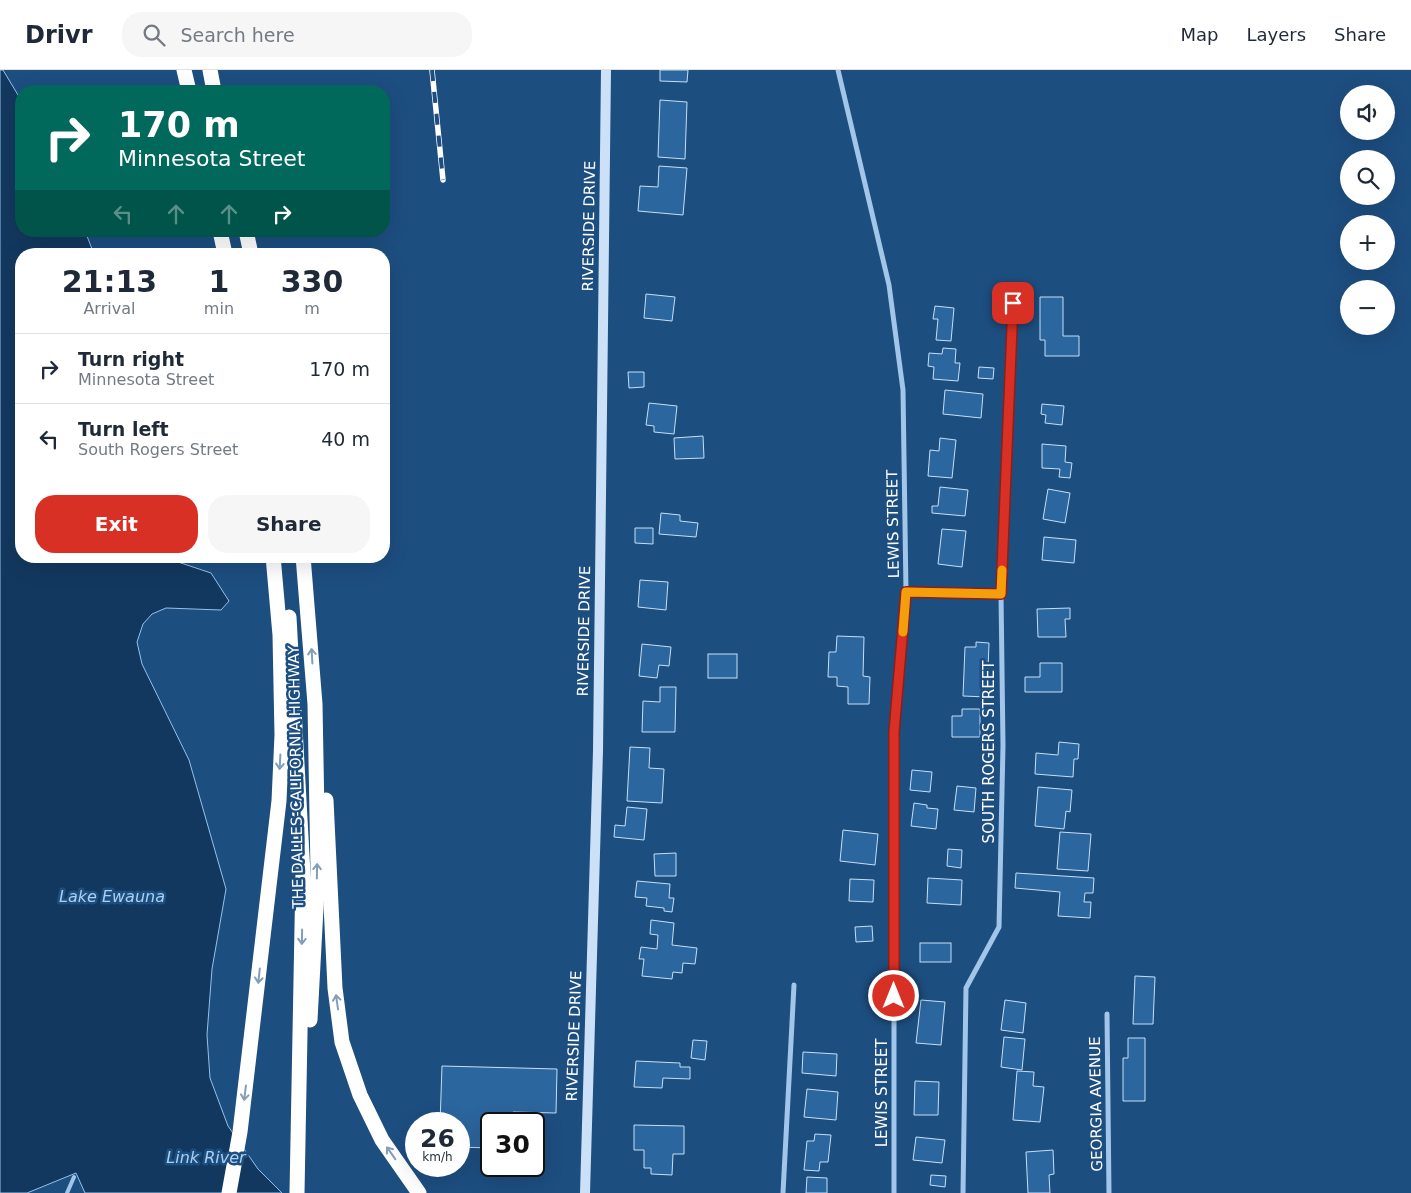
<!DOCTYPE html>
<html lang="en">
<head>
<meta charset="utf-8">
<style>
  :root { --surface:#fff; --page:#f6f6f7; --text:#1f2937; --muted:#747a83; --line:#e0e1e3; --accent:#d93025 }
  body { margin:0; font-family:"DejaVu Sans",sans-serif; background:var(--page); color:var(--text); height:100vh; display:flex; flex-direction:column; font-size:19px; white-space:nowrap }
  * { box-sizing:border-box; margin:0 }
  p { font-size:16px; color:var(--muted) }
  .icon { flex:none; width:28px; height:28px; fill:none; stroke:currentColor; stroke-width:2; stroke-linecap:round; stroke-linejoin:round }
  .map { position:relative; flex:1; overflow:hidden }
  .side { position:absolute; left:15px; top:178px; width:375px; height:315px; display:flex; flex-direction:column; background:var(--surface); border-radius:20px; box-shadow:0 5px 20px #0002 }
  .side>* { flex:none }
  .hud { position:absolute; left:15px; top:15px; width:375px; height:152px; border-radius:20px; box-shadow:0 5px 20px #0002; background:#00695c; color:#fff; overflow:hidden }
  .tools { position:absolute; left:1340px; top:15px; display:grid; gap:10px }
  .tools a { display:grid; place-items:center; width:55px; height:55px; border-radius:50%; background:var(--surface); box-shadow:0 5px 20px #0002; font-size:25px }
  .speed { position:absolute; left:405px; top:1042px; display:flex; gap:10px; font-size:25px; font-weight:700; text-align:center }
  .speed>* { display:grid; place-content:center; width:65px; height:65px; border-radius:50%; background:var(--surface); box-shadow:0 5px 20px #0002; line-height:1 }
  .speed small { font-size:12px; font-weight:400 }
  .speed .limit { border:2px solid #111; border-radius:8px; background:#fff; color:#111 }
  .pin { position:absolute; display:grid; place-items:center; width:42px; height:42px; color:#fff; margin:-21px; border-radius:10px; box-shadow:0 2px 8px #0006 }
  .me { position:absolute; width:55px; margin:-28px; rotate:0deg; stroke-linejoin:round; filter:drop-shadow(0 0 4px #0008) }
  .turn { display:flex; align-items:center; gap:18px; height:105px; padding:0 20px; font-size:22px }
  .turn .icon { width:65px; height:65px; stroke-width:2.5 }
  .turn b { display:block; font-size:35px; line-height:42px }
  .lanes { display:flex; align-items:center; height:48px; padding:0 20px; background:#0003; justify-content:center; gap:25px; direction:ltr }
  .lanes .off { opacity:.35 }
  .eta { display:flex; justify-content:space-evenly; align-items:center; height:85px; text-align:center }
  .eta b { font-size:30px; font-weight:700; line-height:35px }
  .cta { display:flex; gap:10px; margin-top:auto; padding:10px 20px }
  .cta a { flex:1; height:58px; border-radius:20px; background:var(--accent); color:#fff; font-size:20px; font-weight:700; line-height:58px; text-align:center }
  .cta a+a { background:var(--page); color:var(--text) }
  ul { padding:0; list-style:none }
  li { display:flex; align-items:center; gap:15px; height:70px; padding:0 20px; border-top:1px solid var(--line) }
  li div { flex:1 }
  li b { display:block; font-size:19px }
  li em { font-style:normal }
  header { display:flex; align-items:center; gap:30px; box-sizing:border-box; height:70px; padding:0 25px; background:var(--surface); border-bottom:1px solid var(--line) }
  header strong { font-size:24px }
  nav { display:flex; gap:28px; margin-inline-start:auto; font-size:18px }
  .search { width:350px; height:45px; background:var(--page); display:flex; align-items:center; gap:12px; box-sizing:border-box; padding:0 18px; border-radius:20px; color:var(--muted); font-size:19px }
  .map>svg:first-child { display:block }
  .water { fill:#13385f; stroke:#94c2eb }
  .building { fill:#2c669e; stroke:#c5dff7 }
  .lines { fill:none; stroke-linecap:round; stroke-linejoin:round }
  .lane { stroke:#a1c6e9; stroke-width:4 }
  .street { stroke:#a1c6e9; stroke-width:5 }
  .secondary { stroke:#cce1f7; stroke-width:10 }
  .highway { stroke:#fff; stroke-width:15 }
  .rail-casing { stroke:#fff; stroke-width:5.5 }
  .rail { stroke:#1d4e80; stroke-width:4; stroke-dasharray:11; stroke-linecap:butt }
  .oneway { stroke:#839eb9 }
  .route-casing { stroke:#8d1f18; stroke-width:12 }
  .route { stroke:#d93025; stroke-width:9 }
  .slow { stroke:#f59e0b; stroke-width:9 }
  .labels { text-anchor:middle; dominant-baseline:central; stroke-width:5; stroke-linejoin:round; paint-order:stroke }
  .street-label { font-size:15px; fill:#fff; stroke:#1d4e80 }
  .water-label { font-size:16px; font-style:italic; fill:#acd0f1; stroke:#1d4e80 }
</style>
</head>
<body>
<header>
<strong>Drivr</strong>
<div class="search"><svg class="icon" aria-label="search" viewBox="0 0 24 24"><circle cx="10" cy="10" r="6"/><path d="M15 15l6 6"/></svg>Search here</div>
<nav><a>Map</a><a>Layers</a><a>Share</a></nav>
</header>
<div class="map">
<svg width="1411" height="1123" viewBox="0 0 1411 1123">
  <rect width="100%" height="100%" fill="#1d4e80"/>
  <path class="water" d="M0 0H3L21 30V161H85L94 184H21V486H160L211 503 229 531 221 540 166 538 152 544 143 554 137 572 142 594 189 690 226 819 212 899 207 965 210 1008 228 1056 258 1099 282 1123H85L76 1103 27 1123H0Z"/>
  <g class="building">
    <path d="M660 0H688L687 12 660 11Z"/>
    <path d="M660 30 687 32 685 89 658 87Z"/>
    <path d="M659 96 687 98 683 145 638 141 640 116 658 117Z"/>
    <path d="M646 224 675 227 672 251 644 248Z"/>
    <path d="M1040 227H1063V266H1079V286H1045V270H1040Z"/>
    <path d="M935 236 954 238 951 271 936 270 938 249H933Z"/>
    <path d="M943 278 956 279 955 293H960L958 311 933 309 934 297 928 296 929 283 942 284Z"/>
    <path d="M979 297 994 298 993 309 978 308Z"/>
    <path d="M628 302H644V317L629 318Z"/>
    <path d="M945 320 983 324 981 348 943 344Z"/>
    <path d="M649 333 677 336 674 364 654 362V356L646 355Z"/>
    <path d="M1042 334 1064 336 1062 355 1045 353 1046 345 1041 344Z"/>
    <path d="M703 366 704 388 675 389 674 368Z"/>
    <path d="M940 368 956 370 952 408 928 406 930 380 939 381Z"/>
    <path d="M1042 374 1066 376 1065 392 1072 393 1070 408 1059 407 1060 399 1042 398Z"/>
    <path d="M940 417 968 420 965 446 932 443V436H938Z"/>
    <path d="M1048 419 1070 423 1065 453 1043 449Z"/>
    <path d="M661 443 680 445V451L698 453 696 467 659 464Z"/>
    <path d="M635 458H653V474L635 473Z"/>
    <path d="M942 459 966 461 962 497 938 494Z"/>
    <path d="M1044 467 1076 470 1074 493 1042 490Z"/>
    <path d="M640 510 668 512 666 540 638 537Z"/>
    <path d="M1070 538V549H1065L1066 567H1038L1037 539Z"/>
    <path d="M837 566 864 567 863 606 870 607 869 634H848V617L837 616V607H828L829 582H836Z"/>
    <path d="M976 572 989 573 987 627 963 626 965 577H976Z"/>
    <path d="M642 574 671 577 669 596 659 595 657 608 639 606Z"/>
    <rect x="708" y="584" width="29" height="24"/>
    <path d="M1040 593H1062V622H1025V607H1040Z"/>
    <path d="M660 617H676L675 662H642L643 631 660 632Z"/>
    <path d="M962 639H980V667H952V646H962Z"/>
    <path d="M1059 672 1079 674 1078 689H1074L1073 707 1035 704 1036 683 1058 685Z"/>
    <path d="M630 677 650 678 649 698 664 699 662 733 627 731Z"/>
    <path d="M912 700 932 702 930 722 910 720Z"/>
    <path d="M957 716 976 718 974 742 954 740Z"/>
    <path d="M1038 717 1072 720 1070 742 1066 741 1064 759 1035 756Z"/>
    <path d="M914 733 927 735V738L938 739 936 759 911 756Z"/>
    <path d="M627 737 647 739 644 770 614 767 615 755 625 756Z"/>
    <path d="M843 760 878 764 875 795 840 791Z"/>
    <path d="M1060 762 1091 764 1088 801 1057 799Z"/>
    <path d="M948 779 962 780 961 798 947 796Z"/>
    <path d="M676 783V806H655L654 784Z"/>
    <path d="M1016 803 1094 808 1093 823H1085L1084 832H1091L1090 848 1058 846 1060 822 1015 818Z"/>
    <path d="M928 808 962 810 961 835 927 833Z"/>
    <path d="M850 809 874 810 873 832 849 831Z"/>
    <path d="M637 811 670 814 669 828H674L672 842 664 841V838L646 836 647 828 635 827Z"/>
    <path d="M651 850 674 853 672 875 697 878 695 894 683 893 682 903 673 902 672 909 642 906 644 889H639L641 877 657 879 658 865 650 864Z"/>
    <path d="M872 856 873 871 856 872 855 857Z"/>
    <rect x="920" y="873" width="31" height="19"/>
    <path d="M1135 906 1155 907 1153 954H1133Z"/>
    <path d="M921 930 945 932 941 975 916 973Z"/>
    <path d="M1005 930 1026 933 1023 963 1001 960Z"/>
    <path d="M1004 967 1025 969 1022 1000 1001 997Z"/>
    <path d="M1128 968H1145V1031H1123V988H1128Z"/>
    <path d="M693 970 707 971 705 990 691 988Z"/>
    <path d="M803 982 837 984 836 1006 802 1003Z"/>
    <path d="M636 991 680 993V997H690V1009L663 1008 662 1018 634 1017Z"/>
    <path d="M442 996 557 999 556 1043 513 1042V1054H491V1078L459 1077V1054H440Z"/>
    <path d="M1017 1001 1034 1002 1033 1016 1044 1017 1040 1052 1013 1050Z"/>
    <path d="M915 1011 939 1012 938 1045H914Z"/>
    <path d="M807 1019 838 1022 836 1050 804 1047Z"/>
    <path d="M634 1055 684 1056V1084H673L672 1105 651 1104V1098H644V1080H634Z"/>
    <path d="M815 1064 831 1065 828 1092H820L819 1101 804 1100 807 1071H814Z"/>
    <path d="M916 1067 945 1070 942 1093 913 1090Z"/>
    <path d="M1053 1080 1054 1104 1049 1105 1050 1123H1028L1026 1082Z"/>
    <path d="M931 1105 946 1106 945 1117 930 1115Z"/>
    <path d="M807 1107 827 1108V1123H806Z"/>
  </g>
  <g class="lines">
    <path class="lane" d="M67 1123 74 1107"/>
    <g class="street">
      <path d="M838 0 889 215 903 320 906 522 894 662V1123"/>
      <path d="M906 522 1001 524"/>
      <path d="M1107 944 1109 1123"/>
      <path d="M783 1123 794 915"/>
      <path d="M963 1123 966 918 999 857 1003 676 1001 524 1013 233"/>
    </g>
    <path class="secondary" d="M585 1123 598 681 606 0"/>
    <g class="highway">
      <path d="M184 0 189 21"/>
      <path d="M210 0 214 21"/>
      <path d="M220 161 225 184"/>
      <path d="M246 161 251 184"/>
      <path d="M303 486 315 634 318 801 310 950"/>
      <path d="M289 547 303 804 297 1123"/>
      <path d="M326 730 335 918 342 972 360 1025 382 1070 419 1123"/>
      <path d="M229 1123 240 1062 279 731 282 665 280 565 273 486"/>
    </g>
    <g class="rail-casing">
      <path id="rail" d="M432 0 443 110"/>
    </g>
    <use href="#rail" class="rail"/>
  </g>
  <defs><path id="oneway-shaft" d="M-6 0H5M1.5-3L5.5 0L1.5 3" fill="none" stroke-width="1.6" stroke-linecap="round" stroke-linejoin="round" transform="scale(1.25)"/></defs>
  <g class="oneway">
    <use href="#oneway-shaft" transform="translate(312 586) rotate(-93)"/>
    <use href="#oneway-shaft" transform="translate(280 692) rotate(93)"/>
    <use href="#oneway-shaft" transform="translate(317 801) rotate(-89)"/>
    <use href="#oneway-shaft" transform="translate(302 867) rotate(91)"/>
    <use href="#oneway-shaft" transform="translate(259 906) rotate(96)"/>
    <use href="#oneway-shaft" transform="translate(337 932) rotate(-98)"/>
    <use href="#oneway-shaft" transform="translate(245 1023) rotate(97)"/>
    <use href="#oneway-shaft" transform="translate(391 1083) rotate(-125)"/>
  </g>
  <g class="lines">
    <g class="route-casing">
      <path id="route" d="M894 926V662L906 522 1001 524 1013 233"/>
    </g>
    <use href="#route" class="route"/>
    <path class="slow" d="M903 562 906 522 1001 524 1002 500"/>
  </g>
  <g class="labels">
    <g class="street-label">
      <text transform="translate(589 156) rotate(-89)">RIVERSIDE DRIVE</text>
      <text transform="translate(893 454) rotate(-91)">LEWIS STREET</text>
      <text transform="translate(584 561) rotate(-89)">RIVERSIDE DRIVE</text>
      <text transform="translate(989 682) rotate(-90)">SOUTH ROGERS STREET</text>
      <text transform="translate(296 707) rotate(-91)">THE DALLES-CALIFORNIA HIGHWAY</text>
      <text transform="translate(574 966) rotate(-88)">RIVERSIDE DRIVE</text>
      <text transform="translate(882 1023) rotate(-90)">LEWIS STREET</text>
      <text transform="translate(1096 1034) rotate(-91)">GEORGIA AVENUE</text>
    </g>
    <g class="water-label">
      <text x="112" y="826">Lake Ewauna</text>
      <text x="206" y="1087">Link River</text>
    </g>
  </g>
</svg>
<div class="tools">
<a><svg class="icon" aria-label="sound" viewBox="0 0 24 24"><path d="M4 9h4l5-4v14l-5-4H4zM17 9q2 3 0 6"/></svg></a>
<a><svg class="icon" aria-label="search" viewBox="0 0 24 24"><circle cx="10" cy="10" r="6"/><path d="M15 15l6 6"/></svg></a>
<a>+</a>
<a>−</a>
</div>
<div class="speed"><div>26<small>km/h</small></div><div class="limit">30</div></div>
<div class="pin" style="left:1013px;top:233px;background:#d93025"><svg class="icon" aria-label="arrive" viewBox="0 0 24 24"><path d="M6 21V4h12l-3 4 3 4H6"/></svg></div>
<svg class="me" style="left:894px;top:926px" viewBox="-20 -20 40 40"><circle r="17" fill="#d93025" stroke="#fff" stroke-width="3"/><path d="M0-11L8 9 0 5-8 9z" fill="#fff"/></svg>
<div class="hud">
<div class="turn"><svg class="icon" aria-label="right" viewBox="0 0 24 24"><path d="M7 20v-9h11M14 6l5 5-5 5"/></svg><div><b>170 m</b>Minnesota Street</div></div>
<div class="lanes"><svg class="icon off" aria-label="left" viewBox="0 0 24 24"><path d="M17 20v-9H6M10 6l-5 5 5 5"/></svg><svg class="icon off" aria-label="ahead" viewBox="0 0 24 24"><path d="M12 20V5M6 11l6-6 6 6"/></svg><svg class="icon off" aria-label="ahead" viewBox="0 0 24 24"><path d="M12 20V5M6 11l6-6 6 6"/></svg><svg class="icon" aria-label="right" viewBox="0 0 24 24"><path d="M7 20v-9h11M14 6l5 5-5 5"/></svg></div>
</div>
<section class="side">
<div class="eta">
<div><b>21:13</b><p>Arrival</p></div>
<div><b>1</b><p>min</p></div>
<div><b>330</b><p>m</p></div>
</div>
<ul>
<li><svg class="icon" aria-label="right" viewBox="0 0 24 24"><path d="M7 20v-9h11M14 6l5 5-5 5"/></svg><div><b>Turn right</b><p>Minnesota Street</p></div><em>170 m</em></li>
<li><svg class="icon" aria-label="left" viewBox="0 0 24 24"><path d="M17 20v-9H6M10 6l-5 5 5 5"/></svg><div><b>Turn left</b><p>South Rogers Street</p></div><em>40 m</em></li>
</ul>
<div class="cta"><a>Exit</a><a>Share</a></div>
</section>
</div>
</body>
</html>
